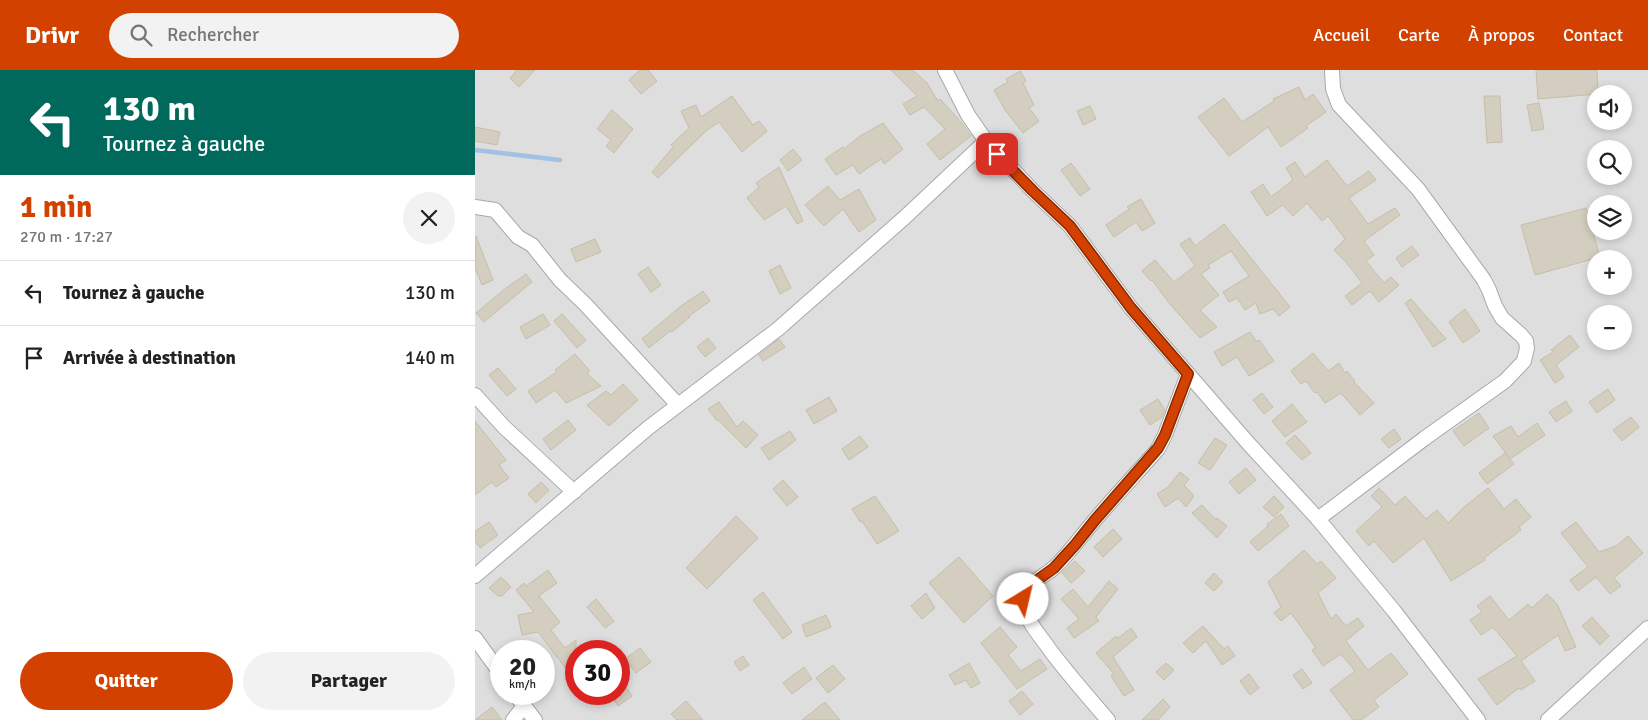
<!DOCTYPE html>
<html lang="fr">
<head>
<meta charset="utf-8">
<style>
  :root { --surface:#fff; --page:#f2f2f2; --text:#222; --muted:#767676; --line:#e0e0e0; --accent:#d24100 }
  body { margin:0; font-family:Signika,sans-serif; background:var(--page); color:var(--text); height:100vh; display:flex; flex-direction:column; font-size:19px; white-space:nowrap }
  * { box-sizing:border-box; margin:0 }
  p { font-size:16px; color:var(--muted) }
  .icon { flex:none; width:28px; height:28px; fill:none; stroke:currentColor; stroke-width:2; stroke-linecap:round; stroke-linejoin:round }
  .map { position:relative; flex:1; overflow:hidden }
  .drawer { display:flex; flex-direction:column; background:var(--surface); width:475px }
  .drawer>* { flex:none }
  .hud { background:#00695c; color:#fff; overflow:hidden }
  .tools { position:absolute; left:1112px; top:15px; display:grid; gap:10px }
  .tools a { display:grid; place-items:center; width:45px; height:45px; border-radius:50%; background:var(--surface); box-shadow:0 2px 8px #0003; font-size:25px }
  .speed { position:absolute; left:15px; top:570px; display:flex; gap:10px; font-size:25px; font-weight:700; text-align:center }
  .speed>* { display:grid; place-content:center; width:65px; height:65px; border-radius:50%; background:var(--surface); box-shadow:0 2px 8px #0003; line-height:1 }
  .speed small { font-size:12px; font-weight:400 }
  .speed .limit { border:8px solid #d22; background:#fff; color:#111 }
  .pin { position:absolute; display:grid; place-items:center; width:42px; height:42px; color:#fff; margin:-21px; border-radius:10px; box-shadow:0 2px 8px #0006 }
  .me { position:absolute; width:55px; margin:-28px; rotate:36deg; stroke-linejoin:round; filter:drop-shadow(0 0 4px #0008) }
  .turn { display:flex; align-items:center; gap:18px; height:105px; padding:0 20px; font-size:22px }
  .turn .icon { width:65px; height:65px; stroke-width:2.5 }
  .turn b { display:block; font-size:35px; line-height:42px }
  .round { display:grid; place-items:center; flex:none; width:52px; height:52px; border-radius:26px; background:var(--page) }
  .head { display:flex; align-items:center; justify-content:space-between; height:85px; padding:0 20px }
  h1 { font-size:30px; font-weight:700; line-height:38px; color:var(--accent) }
  .button { display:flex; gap:10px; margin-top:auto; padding:10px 20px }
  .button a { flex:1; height:58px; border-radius:30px; background:var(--accent); color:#fff; font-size:20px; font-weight:700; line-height:58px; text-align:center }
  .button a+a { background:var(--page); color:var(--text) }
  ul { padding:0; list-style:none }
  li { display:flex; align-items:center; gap:15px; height:65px; padding:0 20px; border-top:1px solid var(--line) }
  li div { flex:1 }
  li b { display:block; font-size:19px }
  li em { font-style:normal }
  header { display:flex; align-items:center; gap:30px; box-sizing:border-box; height:70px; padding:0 25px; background:var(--accent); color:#fff }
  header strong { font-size:24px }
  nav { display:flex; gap:28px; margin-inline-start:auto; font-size:18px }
  .search { width:350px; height:45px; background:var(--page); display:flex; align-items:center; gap:12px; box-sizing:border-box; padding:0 18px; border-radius:28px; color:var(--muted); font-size:19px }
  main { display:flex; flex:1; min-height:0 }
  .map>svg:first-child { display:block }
  .residential { fill:#dfdede; fill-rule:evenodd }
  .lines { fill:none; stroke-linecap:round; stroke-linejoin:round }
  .stream { stroke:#a3c1e4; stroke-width:4.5 }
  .building { fill:#d3cebf; stroke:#c6bea7 }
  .minor-casing { stroke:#a8a8a8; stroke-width:16 }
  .minor { stroke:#fff; stroke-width:14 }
  .route-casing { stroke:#882a00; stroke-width:12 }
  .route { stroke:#d24100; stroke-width:9 }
</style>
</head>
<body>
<header>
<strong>Drivr</strong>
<div class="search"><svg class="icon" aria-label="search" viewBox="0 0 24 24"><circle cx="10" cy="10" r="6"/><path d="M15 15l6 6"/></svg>Rechercher</div>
<nav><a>Accueil</a><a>Carte</a><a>À propos</a><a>Contact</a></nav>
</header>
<main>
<section class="drawer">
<div class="hud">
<div class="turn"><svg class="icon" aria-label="left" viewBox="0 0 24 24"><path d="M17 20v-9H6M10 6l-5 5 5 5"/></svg><div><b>130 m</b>Tournez à gauche</div></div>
</div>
<div class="head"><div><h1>1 min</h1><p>270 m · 17:27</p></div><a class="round"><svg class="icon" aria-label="close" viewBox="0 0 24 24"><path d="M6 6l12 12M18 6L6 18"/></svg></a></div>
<ul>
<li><svg class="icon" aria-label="left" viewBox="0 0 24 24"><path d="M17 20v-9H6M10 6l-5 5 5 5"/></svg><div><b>Tournez à gauche</b></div><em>130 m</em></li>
<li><svg class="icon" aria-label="arrive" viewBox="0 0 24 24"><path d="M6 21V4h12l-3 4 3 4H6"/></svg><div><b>Arrivée à destination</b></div><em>140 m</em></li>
</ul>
<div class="button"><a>Quitter</a><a>Partager</a></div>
</section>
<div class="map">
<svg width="1173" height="650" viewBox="0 0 1173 650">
  <rect width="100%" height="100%" fill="#f2f2e7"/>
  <path class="residential" d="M0 0H1173V650H0ZM1121 24H1149V51H1121ZM1121 79H1149V106H1121ZM1121 134H1149V161H1121ZM1121 189H1149V216H1121ZM1121 244H1149V271H1121ZM26 581H69V624H26ZM101 581H144V624H101Z"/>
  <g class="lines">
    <path class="stream" d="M0 80 85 90"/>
  </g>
  <g class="building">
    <path d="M42 0H60L44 17 35 8Z"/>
    <path d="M165 0H173L182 11 166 24 154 10Z"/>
    <path d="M416 0H438L452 13 463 31 465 29 486 52 496 66 465 90 452 74 470 59 449 37 435 45 428 34 442 26Z"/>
    <path d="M1061 0H1122L1123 24 1063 29Z"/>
    <path d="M545 1 551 11 548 13 559 35 554 38 564 51 548 63 530 40 519 20 533 12 531 9Z"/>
    <path d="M824 17 830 30 838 24 851 42 831 56 833 58 806 77 793 57 754 86 723 47 749 28 767 52 799 31 798 29Z"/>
    <path d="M257 26 278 55 284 51 292 61 267 82 244 52 232 60 183 108 177 102 198 77 196 75 214 58 206 41 221 35 226 47Z"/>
    <path d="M1009 26H1025L1027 72 1012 73Z"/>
    <path d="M1064 33 1069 59 1057 61 1052 35Z"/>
    <path d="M615 36 621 49 608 55 602 41Z"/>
    <path d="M137 40 158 59 139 83 131 76 136 70 122 59Z"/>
    <path d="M408 53 428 79 409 94 406 89 384 104 378 95 361 105 350 89 368 77 369 79 385 66Z"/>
    <path d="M0 57 25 62 22 75 0 71Z"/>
    <path d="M318 79 327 90 313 101 305 90Z"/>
    <path d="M852 90 872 116 894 101 901 110 874 128 893 154 920 138 925 145 889 171 899 185 891 191 909 213 916 207 924 215 904 232 895 221 877 235 870 226 887 213 871 192 859 180 870 169 853 146 847 151 832 133 818 146 808 135 792 146 776 122 788 114 796 127 818 110 811 98 820 92 830 107Z"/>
    <path d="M596 93 615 119 605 126 586 100Z"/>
    <path d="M304 97 328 151 322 154 311 136 289 150 272 128 284 117 281 113Z"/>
    <path d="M353 116 365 130 384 119 401 150 384 162 368 139 349 156 330 135Z"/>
    <path d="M666 129 680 153 667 161 661 152 639 167 631 155 654 139 652 137Z"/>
    <path d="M1111 138 1125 187 1060 205 1046 155Z"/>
    <path d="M749 154 815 237 804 246 798 239 785 244 781 233 770 240 762 228 754 232 748 222 774 206 756 181 733 195 735 198 726 204 744 225 725 240 742 257 725 268 694 233 677 210 676 211 667 201 680 190 699 212 720 196 705 174 715 168 720 176Z"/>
    <path d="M1 166 18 210 7 215 0 198Z"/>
    <path d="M120 169 126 182 101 192 96 179Z"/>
    <path d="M937 176 944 185 927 197 921 188Z"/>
    <path d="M305 195 316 218 305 224 294 201Z"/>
    <path d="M173 197 186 215 176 222 163 204Z"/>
    <path d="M51 204 57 212 9 252 1 243 31 218Z"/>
    <path d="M228 221 235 231 214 246 215 247 197 262 195 261 174 278 167 269 206 236Z"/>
    <path d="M936 229 971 269 958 277 930 233Z"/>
    <path d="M990 239 1005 261 988 273 974 252Z"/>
    <path d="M68 244 75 255 51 269 45 257Z"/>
    <path d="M87 244 111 270 102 278 79 251Z"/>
    <path d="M775 262 782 272 784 270 799 291 774 306 762 287 747 296 739 282Z"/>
    <path d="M1095 265 1104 277 1081 295 1089 307 1080 313 1065 290 1078 282 1076 280Z"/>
    <path d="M233 268 241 278 230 287 222 277Z"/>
    <path d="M304 269 310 277 288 291 284 285Z"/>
    <path d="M838 283 853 301 864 293 870 303 872 301 880 311 879 312 899 333 885 345 866 323 850 333 842 322 840 323 831 311 826 314 816 301Z"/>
    <path d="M100 284 115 301 112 304 126 316 91 333 80 320 61 333 53 321 82 302 80 300Z"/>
    <path d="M23 298 41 319 32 326 14 305Z"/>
    <path d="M148 314 163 330 134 356 112 335 131 321 136 325Z"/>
    <path d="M1133 319 1140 330 1122 343 1114 332Z"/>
    <path d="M787 323 798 337 789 344 778 330Z"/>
    <path d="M354 327 362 341 339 354 331 340Z"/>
    <path d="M683 329 690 340 687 347 675 355 665 340Z"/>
    <path d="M1091 331 1097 341 1081 352 1074 342Z"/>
    <path d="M244 332 262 357 268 351 283 365 271 378 243 350 242 351 233 339Z"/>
    <path d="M817 334 832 352 810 367 797 351Z"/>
    <path d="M1004 343 1014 358 989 376 978 361Z"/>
    <path d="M1156 347 1164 357 1147 371 1138 360Z"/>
    <path d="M93 350 101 360 76 380 68 369Z"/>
    <path d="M0 351 31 390 24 395 34 408 21 417 17 412 0 425Z"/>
    <path d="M1062 353 1070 365 1035 389 1018 366 1036 356 1043 367Z"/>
    <path d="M919 359 926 369 914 378 906 369Z"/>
    <path d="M315 361 321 370 294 390 286 378Z"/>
    <path d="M820 365 836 383 827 390 811 373Z"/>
    <path d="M385 366 393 377 374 390 367 379Z"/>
    <path d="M740 368 752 375 735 400 723 393Z"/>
    <path d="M1030 383 1039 394 1012 414 1004 403Z"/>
    <path d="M771 398 781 410 764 424 754 412Z"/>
    <path d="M705 402 714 409 709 415 719 426 711 437 703 428 690 437 682 424 693 417Z"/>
    <path d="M308 410 323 427 312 436 298 419Z"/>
    <path d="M66 412 74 420 61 433 53 424Z"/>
    <path d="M904 418 920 435 930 426 951 449 962 440 973 453 989 437 1013 418 1029 439 1041 429 1056 447 1044 457 1046 460 1009 488 1010 490 976 511 949 468 918 493 899 471 894 476 881 461 907 437 896 426Z"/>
    <path d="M400 426 424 461 402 474 387 451 385 452 377 439Z"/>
    <path d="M799 426 809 437 799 447 788 437Z"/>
    <path d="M727 435 741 450 742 448 752 456 742 468 717 443Z"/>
    <path d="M806 444 814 456 783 481 775 472 793 456 792 454Z"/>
    <path d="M261 446 283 468 232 519 211 498Z"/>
    <path d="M14 452 23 465 5 478 0 471V461Z"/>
    <path d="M1101 452 1124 482 1141 476 1153 466 1168 483 1139 508 1146 516 1135 524 1121 507 1103 521 1095 510 1113 497 1086 463Z"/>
    <path d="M638 459 647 469 628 487 619 477Z"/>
    <path d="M829 480 842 494 846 491 861 508 843 523 856 549 861 544 871 556 883 548 889 556 871 571 893 600 916 583 933 604 899 630 904 637 886 650H878L855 620 880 601 866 584 848 596 837 580 841 578 816 543 806 551 799 543 806 537 793 512Z"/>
    <path d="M484 487 518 526 489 553 454 513Z"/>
    <path d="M600 491 610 501 596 513 587 503Z"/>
    <path d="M73 500 82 513 64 526 85 552 76 560 90 578 101 570V599L95 604 63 562 47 565 43 545 59 542 41 520 49 513 51 516Z"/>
    <path d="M739 503 748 512 739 521 730 513Z"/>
    <path d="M26 507 36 517 27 526H23L14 518Z"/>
    <path d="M634 511 643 519 621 547 624 551 599 568 592 558 604 549 586 529 598 519 613 537Z"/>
    <path d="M288 522 317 562 308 569 278 530Z"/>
    <path d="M451 523 460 538 447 549 436 536Z"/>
    <path d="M1072 524 1082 534 1101 577 1090 581 1083 565 1046 591 1060 611 1046 620 1044 618 1022 635 1003 609 1042 586 1018 557 1006 565 995 550 1007 542 1002 536 1015 526 1034 550 1053 534 1057 538Z"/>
    <path d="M121 529 139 551 130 558 112 537Z"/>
    <path d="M351 545 356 557 331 567 327 555Z"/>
    <path d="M1117 547 1134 566 1125 575 1107 556Z"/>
    <path d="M728 556 749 579 753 576 760 586 747 595 731 571 718 583 708 573Z"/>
    <path d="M525 557 542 577 533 585 546 601 565 589 572 599 542 619 506 573Z"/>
    <path d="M656 558 662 567 638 587 659 620 649 626 636 606 639 604 621 583 641 566 643 568Z"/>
    <path d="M165 578 176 592 161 603 150 589Z"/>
    <path d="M268 586 274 595 265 601 259 592Z"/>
    <path d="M494 593 505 613 496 618 491 610 480 615 474 605Z"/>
    <path d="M691 593 699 600 689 610 681 602Z"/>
    <path d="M358 595 370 609 353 623 341 608Z"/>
    <path d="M329 597 337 609 317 624 308 613Z"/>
    <path d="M827 599 837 613 828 619 818 605Z"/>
    <path d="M774 604 784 618 775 625 765 611Z"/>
    <path d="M150 616 157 626 143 636 136 626 139 624H144V620Z"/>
    <path d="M547 621 558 634 545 645 534 631Z"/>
    <path d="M688 629 695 637 683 650H667Z"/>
    <path d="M211 631 228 650H202L196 644Z"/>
    <path d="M350 632 365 650H327Z"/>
    <path d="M17 637 27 650H0Z"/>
  </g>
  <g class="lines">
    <g class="minor-casing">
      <g id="minor">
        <path d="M470 0 493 45 511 71 558 121 595 156 656 238 773 373 843 449 919 541 1003 650"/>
        <path d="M0 137 20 140 43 167 57 175 85 210 110 234 203 335"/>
        <path d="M0 325 29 357 99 422"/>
        <path d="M843 449 950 368 1030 311 1049 291 1052 278 1051 271 1046 265 1027 248 1020 236 1014 220 1009 210 943 119 864 35 858 19 857 0"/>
        <path d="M0 506 173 358 303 259 429 148 511 71"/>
        <path d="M0 568 26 604"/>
        <path d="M40 624 60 650"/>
        <path d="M38 650 49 636"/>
        <path d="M633 650C613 627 593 604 575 580 565 565 549 550 549 530 548 514 571 506 581 496 595 482 607 465 620 450 640 426 662 403 683 379L690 365 713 304"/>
        <path d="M1073 650 1173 558"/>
      </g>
    </g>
    <use href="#minor" class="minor"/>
  </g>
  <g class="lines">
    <g class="route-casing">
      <path id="route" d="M522 84 558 121 595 156 656 238 713 304 690 365 683 378 620 450 600 475 579 498 561 511 551 520 548 529"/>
    </g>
    <use href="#route" class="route"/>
  </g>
</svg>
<div class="tools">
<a><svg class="icon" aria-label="sound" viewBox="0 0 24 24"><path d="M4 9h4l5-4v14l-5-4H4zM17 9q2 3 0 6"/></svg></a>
<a><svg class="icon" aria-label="search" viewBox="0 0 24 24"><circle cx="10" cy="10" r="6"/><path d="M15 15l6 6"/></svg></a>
<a><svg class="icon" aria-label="layers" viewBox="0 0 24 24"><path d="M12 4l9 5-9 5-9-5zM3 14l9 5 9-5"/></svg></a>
<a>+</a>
<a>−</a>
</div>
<div class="speed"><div>20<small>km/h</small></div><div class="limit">30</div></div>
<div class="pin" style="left:522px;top:84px;background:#d93025"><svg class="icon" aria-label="arrive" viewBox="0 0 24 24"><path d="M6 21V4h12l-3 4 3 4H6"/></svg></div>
<svg class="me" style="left:548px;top:529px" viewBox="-20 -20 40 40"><circle r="19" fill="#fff"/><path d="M0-13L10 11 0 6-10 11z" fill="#d24100"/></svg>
</div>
</main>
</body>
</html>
